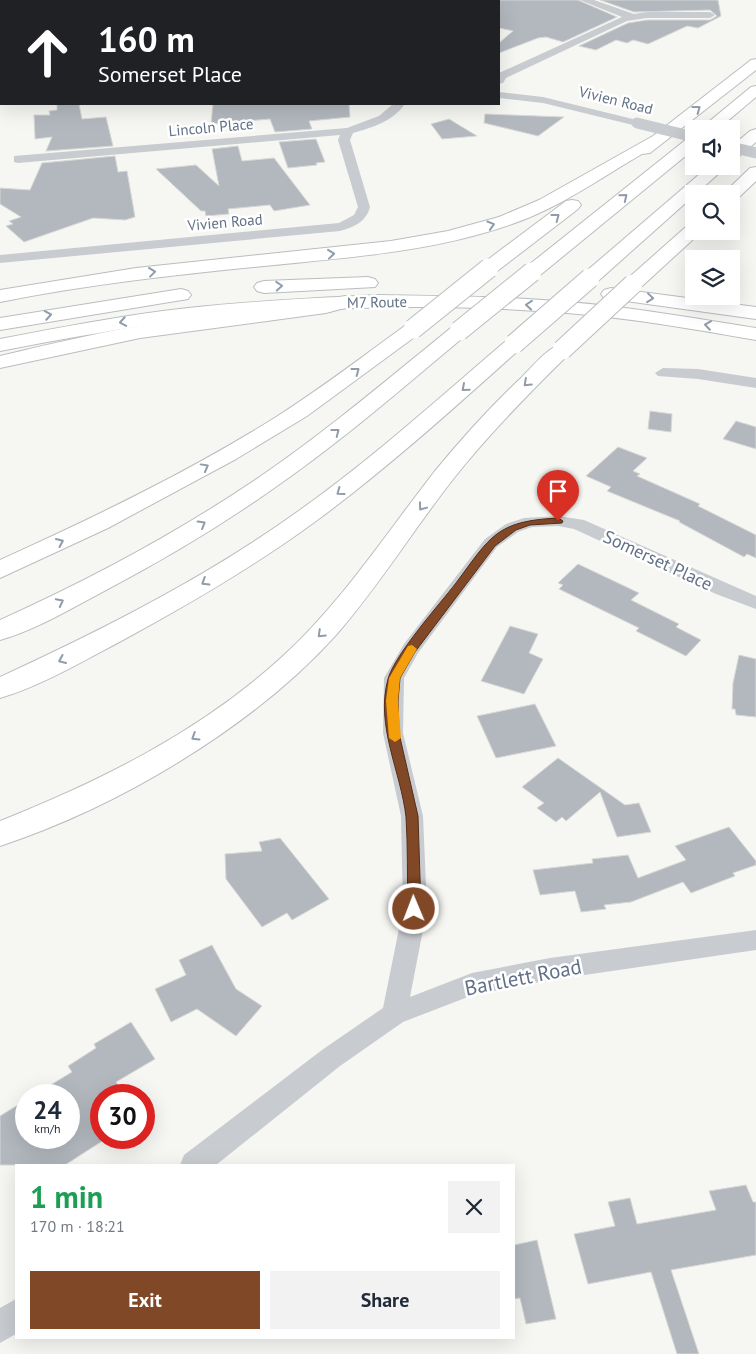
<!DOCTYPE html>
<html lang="en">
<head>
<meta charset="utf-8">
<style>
  :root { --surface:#fff; --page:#f2f2f3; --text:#1f2937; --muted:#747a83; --accent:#804827 }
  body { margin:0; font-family:"PT Sans",sans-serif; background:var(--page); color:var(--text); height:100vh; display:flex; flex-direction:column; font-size:19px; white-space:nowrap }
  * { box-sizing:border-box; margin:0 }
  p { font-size:16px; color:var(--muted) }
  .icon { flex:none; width:28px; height:28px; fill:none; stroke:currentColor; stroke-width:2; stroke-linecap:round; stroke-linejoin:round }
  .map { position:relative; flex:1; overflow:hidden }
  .drawer { position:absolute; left:15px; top:1164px; width:500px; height:175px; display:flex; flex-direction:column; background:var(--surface); border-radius:0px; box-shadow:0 5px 20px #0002 }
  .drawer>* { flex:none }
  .top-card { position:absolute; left:0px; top:0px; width:500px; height:105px; box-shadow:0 5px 20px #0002; background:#202124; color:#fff; overflow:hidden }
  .tools { position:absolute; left:685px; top:120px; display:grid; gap:10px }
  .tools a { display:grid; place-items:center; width:55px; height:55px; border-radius:0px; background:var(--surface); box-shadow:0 5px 20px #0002; font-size:25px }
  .speed { position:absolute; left:15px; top:1084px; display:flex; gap:10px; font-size:25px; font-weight:700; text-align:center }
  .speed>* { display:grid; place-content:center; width:65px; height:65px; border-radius:50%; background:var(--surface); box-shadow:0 5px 20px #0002; line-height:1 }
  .speed small { font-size:12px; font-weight:400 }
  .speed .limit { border:8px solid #d22; background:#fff; color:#111 }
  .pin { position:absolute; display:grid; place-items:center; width:42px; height:42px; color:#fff; margin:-51px -21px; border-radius:50% 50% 50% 0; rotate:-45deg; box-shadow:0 0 5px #0007 }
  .pin .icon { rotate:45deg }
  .me { position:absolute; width:55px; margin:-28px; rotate:359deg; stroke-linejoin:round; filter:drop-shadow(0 0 4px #0008) }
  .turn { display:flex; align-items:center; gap:18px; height:105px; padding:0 15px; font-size:22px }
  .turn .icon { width:65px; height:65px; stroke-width:2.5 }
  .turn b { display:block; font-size:35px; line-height:42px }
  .round { display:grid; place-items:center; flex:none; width:52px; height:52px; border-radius:0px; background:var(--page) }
  .head { display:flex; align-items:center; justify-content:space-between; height:85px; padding:0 15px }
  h1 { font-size:30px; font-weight:700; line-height:38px; color:#1e9e55 }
  .cta { display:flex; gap:10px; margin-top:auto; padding:10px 15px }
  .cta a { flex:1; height:58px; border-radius:0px; background:var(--accent); color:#fff; font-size:20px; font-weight:700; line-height:58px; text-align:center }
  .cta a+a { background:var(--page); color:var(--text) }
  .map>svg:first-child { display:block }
  .building { fill:#b3b8bf; stroke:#d8d8d5 }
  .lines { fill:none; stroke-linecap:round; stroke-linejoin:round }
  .trunk-casing { stroke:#babdc0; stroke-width:2 }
  .motorway-casing { stroke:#babdc0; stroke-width:2 }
  .minor { fill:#c8cbcf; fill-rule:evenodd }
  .trunk { fill:#fff; fill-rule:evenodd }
  .motorway { fill:#fff; fill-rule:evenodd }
  .motorway-bridge-casing { stroke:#babdc0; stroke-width:21; stroke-linecap:butt }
  .minor-bridge { stroke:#c8cbcf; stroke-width:11 }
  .motorway-bridge { stroke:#fff; stroke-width:19 }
  .oneway { stroke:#919cab }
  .route { fill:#804827; stroke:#532f19 }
  .slow { fill:#f59e0b }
  .labels { text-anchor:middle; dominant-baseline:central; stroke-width:5; stroke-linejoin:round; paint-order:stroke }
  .far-street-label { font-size:15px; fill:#627187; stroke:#fff }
  .street-label { font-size:18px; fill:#627187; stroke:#fff }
  .near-street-label { font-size:21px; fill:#627187; stroke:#fff }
</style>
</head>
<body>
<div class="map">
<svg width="756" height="1354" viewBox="0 0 756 1354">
  <rect width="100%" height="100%" fill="#f6f7f3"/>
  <g class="building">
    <path d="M499 0H578L617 17 563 42 546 37 538 38 499 53V43L513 31 499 28Z"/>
    <path d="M600 0H718L721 16 698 28 687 26 648 44 633 40 627 43 616 40 596 50 579 46 628 23 647 20H710L717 16 710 10 634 12Z"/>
    <path d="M57 104H79L82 119 106 117 113 146 46 151 52 137 35 139 34 115H50L49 111 57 110Z"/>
    <path d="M213 104H349L350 117 309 121 312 129 275 132 270 119 211 124Z"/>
    <path d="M485 114 564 117 538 136 484 123Z"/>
    <path d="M449 119 477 136 442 139 431 124Z"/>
    <path d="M316 139 325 162 316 163 317 165 288 168 279 142Z"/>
    <path d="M238 146 242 161 274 158 310 205 274 211 270 205 228 209 229 214 206 216 205 211H201L156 169 196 165 219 186 212 149Z"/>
    <path d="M115 156 118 172 127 171 135 217 125 220 93 218 24 242 6 226 13 224 9 221 21 217 0 204V188L30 190 42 163Z"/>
    <path d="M650 411 672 414 671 432 648 429Z"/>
    <path d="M736 421 756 427V449L723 439Z"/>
    <path d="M618 447 647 458 633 471 640 474 637 476 700 504 698 506 756 535V558L747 554 744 557 679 522 680 521 607 491 611 487 586 476Z"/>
    <path d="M578 564 639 593 631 600 679 624 676 627 701 640 686 656 636 631 639 628 559 589 563 585 558 583Z"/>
    <path d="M510 626 538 634 529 653 543 659 524 694 481 681Z"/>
    <path d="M739 655 756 659V717L736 715 735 709H732L733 683Z"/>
    <path d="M535 704 556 746 496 758 477 716Z"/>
    <path d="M558 758 625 805 639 803 651 832 617 837 600 792 566 821 562 817 556 822 537 808 544 803 522 787Z"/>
    <path d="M729 827 756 861V865L733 873 735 876 691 893 683 882 631 902 604 905 606 909 581 912 575 891 540 895 533 870 593 863 592 859 628 855 638 878 686 860 675 846Z"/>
    <path d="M280 838 329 899 292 920 287 913 262 927 226 879 225 854 262 851 259 842Z"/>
    <path d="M212 945 236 989 262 1006 236 1036 197 1009 171 1022 155 989 186 975 179 960Z"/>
    <path d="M131 1022 155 1059 116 1082 124 1095H101V1138H107L65 1165H0V1116L26 1100V1138H69V1095H34L72 1072 68 1066 96 1048 94 1044Z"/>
    <path d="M746 1185 753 1202H756V1255L671 1270 699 1354H677L651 1272 588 1284 574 1234 615 1226 608 1202 630 1198 637 1224 716 1210 709 1191Z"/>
    <path d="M537 1240 556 1319 526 1324 520 1298 514 1299V1245Z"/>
  </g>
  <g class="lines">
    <g class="trunk-casing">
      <g id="trunk">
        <path d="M368 277 375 279 378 283 375 287 264 293 257 291 254 287 257 283 264 281Z"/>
        <path d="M611 288 756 307V319L604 298 601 294 604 290Z"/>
        <path d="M181 289 188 291 191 295 188 299 0 330V318Z"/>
        <path d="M378 295C441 296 504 296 568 302 631 307 693 318 756 328V340C693 329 630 318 567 313 441 303 314 306 189 320 125 327 63 339 0 351V339C62 327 125 315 188 308 251 301 314 298 378 295Z"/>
      </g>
    </g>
    <g class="motorway-casing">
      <g id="motorway">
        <path d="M756 59V70L650 153 642 154C599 179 559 208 512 224 436 251 353 257 274 265 182 274 90 284 0 302V290L136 268 391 241 448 231 499 217 539 200 653 136 751 60Z"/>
        <path d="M756 86V97L718 129H700L751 87Z"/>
        <path d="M756 129V142L737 158 731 160V147L750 131Z"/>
        <path d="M694 136V149L539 276H525L523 272 525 268 688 138Z"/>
        <path d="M709 166H727L597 282H583L581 278 583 274Z"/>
        <path d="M756 167V181L737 199 731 200V194H723L750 168Z"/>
        <path d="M572 200 578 201 581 205 578 209 496 272H482L480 268 482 264 566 201Z"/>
        <path d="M694 224V231H701L700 233 640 288H626L623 284 626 280 688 225Z"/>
        <path d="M345 296 352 298 355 302 352 306 326 313 140 338 0 368V356C54 343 109 330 164 322 225 313 285 311 345 296Z"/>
        <path d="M413 323 420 325 423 329 420 333 307 416 236 459 108 528 0 578V560C93 518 186 473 273 419 319 390 362 357 406 325Z"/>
        <path d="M459 325 466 327 469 331 466 335C404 387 343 440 277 486 222 525 165 559 106 590 72 608 36 630 0 640V620C91 579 179 532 261 476 328 430 389 378 452 327Z"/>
        <path d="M514 338 521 340 524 344 521 348C454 408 388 468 316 521 255 566 189 604 123 640 85 660 41 686 0 698V677C104 629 207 577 300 510 373 458 439 398 507 340Z"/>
        <path d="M562 344 569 346 572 350 569 354C528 394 489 434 454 478 413 530 379 586 336 635 252 728 118 807 0 846V821C101 781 201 731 282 657 342 602 385 535 435 471 462 438 491 406 522 377 533 366 547 348 562 344Z"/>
      </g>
    </g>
    <g class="minor">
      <path d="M580 0H594L634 14 647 12H710L715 15 710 18H647L627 21 506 78 503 83 499 84V73L622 17Z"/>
      <path d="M499 92 543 97 641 121 643 123 637 126 543 103 499 98Z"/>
      <path d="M393 104H405C392 122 373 127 353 133L350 140 370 207C366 222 354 227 340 231L0 263V255L339 223 354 215 358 207 338 140 340 135 18 163 14 162V156L347 128 379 116Z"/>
      <path d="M663 368 698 369 756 378V388L698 379 658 376 655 373Z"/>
      <path d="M558 516 584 520 756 596V609L716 594 574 529 558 526 532 527 518 532 497 547 418 653 404 678 403 733 423 816 427 909 410 997 472 973 550 958 756 930V950L550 980 473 995 403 1022 340 1066 216 1165H180L184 1155 322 1050 383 1008 403 909 401 816 383 733 384 678 404 644 485 539 506 524 524 518Z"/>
      <path d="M16 1299V1334L0 1343V1308Z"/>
    </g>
    <use href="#trunk" class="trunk"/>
    <use href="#motorway" class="motorway"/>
    <g class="motorway-bridge-casing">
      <g id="motorway-bridge">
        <path d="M413 329 489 268"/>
        <path d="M459 331 532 272"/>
        <path d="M514 344 590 278"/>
        <path d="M562 350 633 284"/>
      </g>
    </g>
    <g class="minor-bridge">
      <path d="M637 123 694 137"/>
      <path d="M731 147 756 153"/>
    </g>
    <use href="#motorway-bridge" class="motorway-bridge"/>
  </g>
  <defs><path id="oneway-chevron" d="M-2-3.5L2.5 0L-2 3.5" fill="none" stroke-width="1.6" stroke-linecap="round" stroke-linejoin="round" transform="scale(1.25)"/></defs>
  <g class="oneway">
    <use href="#oneway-chevron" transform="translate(697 109) rotate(-37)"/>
    <use href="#oneway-chevron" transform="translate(624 197) rotate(-39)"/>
    <use href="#oneway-chevron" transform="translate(556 217) rotate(-37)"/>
    <use href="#oneway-chevron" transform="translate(491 225) rotate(-17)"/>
    <use href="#oneway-chevron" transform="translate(331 254) rotate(-6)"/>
    <use href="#oneway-chevron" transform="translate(152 272) rotate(-7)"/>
    <use href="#oneway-chevron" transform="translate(279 286) rotate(-4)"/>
    <use href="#oneway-chevron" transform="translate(650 298) rotate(6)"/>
    <use href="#oneway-chevron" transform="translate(529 305) rotate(-175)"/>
    <use href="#oneway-chevron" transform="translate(48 315) rotate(-10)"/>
    <use href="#oneway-chevron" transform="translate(123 322) rotate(170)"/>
    <use href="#oneway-chevron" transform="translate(708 325) rotate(-172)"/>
    <use href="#oneway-chevron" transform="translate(356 371) rotate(-37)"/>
    <use href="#oneway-chevron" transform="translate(527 383) rotate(137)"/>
    <use href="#oneway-chevron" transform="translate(465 388) rotate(139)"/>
    <use href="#oneway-chevron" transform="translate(336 432) rotate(-38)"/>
    <use href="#oneway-chevron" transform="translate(205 467) rotate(-29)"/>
    <use href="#oneway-chevron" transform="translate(340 492) rotate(144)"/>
    <use href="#oneway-chevron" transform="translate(422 507) rotate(127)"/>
    <use href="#oneway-chevron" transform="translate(202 524) rotate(-31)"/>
    <use href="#oneway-chevron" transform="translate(60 542) rotate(-24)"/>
    <use href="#oneway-chevron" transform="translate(205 582) rotate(148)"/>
    <use href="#oneway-chevron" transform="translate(60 602) rotate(-27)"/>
    <use href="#oneway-chevron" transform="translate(321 634) rotate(136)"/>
    <use href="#oneway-chevron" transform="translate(62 660) rotate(156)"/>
    <use href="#oneway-chevron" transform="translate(195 737) rotate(148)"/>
  </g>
  <path class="route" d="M558 518 563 521 562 523 530 525 516 530 495 546 415 652 400 678 398 701 399 733 418 816 421 909 419 913H410L408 909C407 878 408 847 406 817 401 772 375 725 388 679 395 654 439 605 456 583 491 536 496 521 558 518Z"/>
  <path class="slow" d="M412 645 417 649 400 678 398 701 401 738 395 742 389 738 386 701 389 678 408 646Z"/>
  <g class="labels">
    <g class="far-street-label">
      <text transform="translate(616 100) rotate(14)">Vivien Road</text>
      <text transform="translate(211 127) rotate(-5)">Lincoln Place</text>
      <text transform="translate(225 222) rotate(-5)">Vivien Road</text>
      <text transform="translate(377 302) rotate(-1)">M7 Route</text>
    </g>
    <g class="street-label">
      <text transform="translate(658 560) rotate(25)">Somerset Place</text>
    </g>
    <g class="near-street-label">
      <text transform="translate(523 977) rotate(-11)">Bartlett Road</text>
    </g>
  </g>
</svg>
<div class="tools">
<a><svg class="icon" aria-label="sound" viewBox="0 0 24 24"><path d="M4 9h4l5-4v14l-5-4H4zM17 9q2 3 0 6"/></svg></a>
<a><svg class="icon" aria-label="search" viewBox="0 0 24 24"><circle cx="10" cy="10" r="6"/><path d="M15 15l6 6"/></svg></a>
<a><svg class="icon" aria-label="layers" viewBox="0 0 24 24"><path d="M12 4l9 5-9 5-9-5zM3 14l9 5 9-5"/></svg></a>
</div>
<div class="speed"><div>24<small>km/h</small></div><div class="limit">30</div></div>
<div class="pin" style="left:558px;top:521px;background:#d93025"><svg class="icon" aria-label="arrive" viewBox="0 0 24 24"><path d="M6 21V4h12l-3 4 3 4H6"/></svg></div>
<svg class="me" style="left:414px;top:909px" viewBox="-20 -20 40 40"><circle r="17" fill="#804827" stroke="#fff" stroke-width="3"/><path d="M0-11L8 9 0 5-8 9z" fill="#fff"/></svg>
<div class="top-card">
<div class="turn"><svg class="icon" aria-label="ahead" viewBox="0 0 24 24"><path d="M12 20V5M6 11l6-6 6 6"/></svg><div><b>160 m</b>Somerset Place</div></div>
</div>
<section class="drawer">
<div class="head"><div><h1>1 min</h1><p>170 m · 18:21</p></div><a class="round"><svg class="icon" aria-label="close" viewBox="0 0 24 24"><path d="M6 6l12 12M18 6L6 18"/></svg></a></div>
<div class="cta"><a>Exit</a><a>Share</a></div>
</section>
</div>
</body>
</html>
